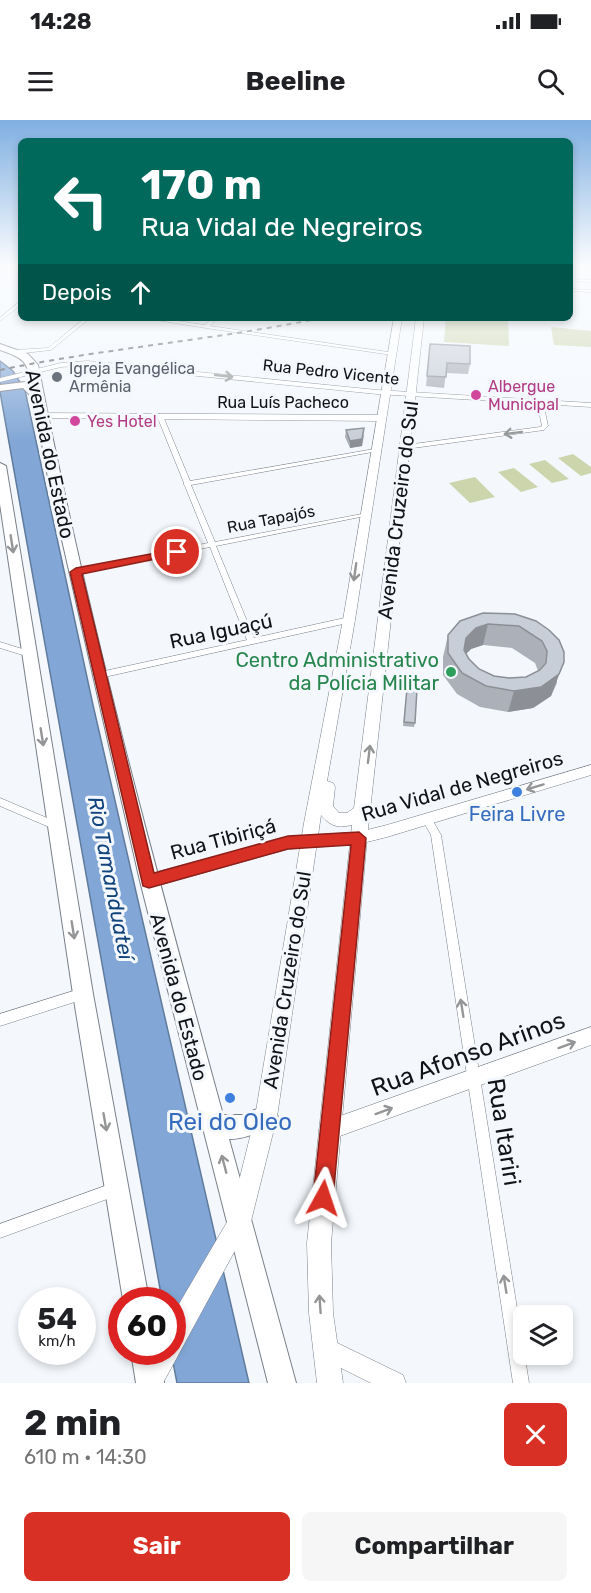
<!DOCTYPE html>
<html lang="pt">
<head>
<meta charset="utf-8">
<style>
  :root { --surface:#fff; --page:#f6f6f6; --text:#202124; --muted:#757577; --accent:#d93025 }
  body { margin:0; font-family:Rubik,sans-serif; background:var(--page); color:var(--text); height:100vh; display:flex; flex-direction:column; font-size:22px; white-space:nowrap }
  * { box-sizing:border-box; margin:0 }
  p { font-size:20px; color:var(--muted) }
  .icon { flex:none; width:33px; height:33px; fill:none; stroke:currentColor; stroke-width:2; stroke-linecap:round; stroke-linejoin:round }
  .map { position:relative; height:1263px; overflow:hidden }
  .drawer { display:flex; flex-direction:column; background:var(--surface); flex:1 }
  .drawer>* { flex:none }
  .top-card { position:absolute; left:18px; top:18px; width:555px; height:183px; border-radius:9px; box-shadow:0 3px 9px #0003; background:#00695c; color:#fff; overflow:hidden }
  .fabs { position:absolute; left:513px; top:1185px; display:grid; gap:12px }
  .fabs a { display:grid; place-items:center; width:60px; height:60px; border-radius:9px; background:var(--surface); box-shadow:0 3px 9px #0003; font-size:30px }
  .speed { position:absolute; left:18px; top:1167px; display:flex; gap:12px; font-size:30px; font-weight:700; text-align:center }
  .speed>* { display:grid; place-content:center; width:78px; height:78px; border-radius:50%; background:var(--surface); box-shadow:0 3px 9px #0003; line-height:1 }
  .speed small { font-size:15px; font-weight:400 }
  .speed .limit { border:9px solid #d22; background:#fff; color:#111 }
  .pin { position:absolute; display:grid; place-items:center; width:51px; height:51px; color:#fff; margin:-26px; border:3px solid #fff; border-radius:50%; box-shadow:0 2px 6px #0007 }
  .me { position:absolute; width:66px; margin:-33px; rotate:5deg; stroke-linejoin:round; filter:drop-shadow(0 0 4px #0008) }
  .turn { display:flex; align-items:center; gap:21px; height:126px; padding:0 24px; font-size:27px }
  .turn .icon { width:78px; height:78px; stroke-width:2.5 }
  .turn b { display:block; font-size:42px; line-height:51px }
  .then { display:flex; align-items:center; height:57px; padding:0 24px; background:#0003; gap:12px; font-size:22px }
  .round { display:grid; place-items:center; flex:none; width:63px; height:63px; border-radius:9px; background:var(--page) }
  .summary { display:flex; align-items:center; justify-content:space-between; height:102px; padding:0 24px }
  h1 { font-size:36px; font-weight:700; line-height:45px }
  .primary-button { display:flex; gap:12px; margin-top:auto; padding:12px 24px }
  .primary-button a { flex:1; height:69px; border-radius:9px; background:var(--accent); color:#fff; font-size:24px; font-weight:700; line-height:69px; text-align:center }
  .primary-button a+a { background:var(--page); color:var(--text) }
  .status { display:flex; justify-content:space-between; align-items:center; height:42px; padding:0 30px; background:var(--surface); direction:ltr }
  .status svg { height:16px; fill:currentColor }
  header { display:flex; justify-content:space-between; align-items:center; height:78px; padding:0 24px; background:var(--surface); font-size:27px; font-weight:700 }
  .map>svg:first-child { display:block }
  .green { fill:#cdd5ac }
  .water { fill:#82a7d6; stroke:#607b9c; stroke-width:1.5 }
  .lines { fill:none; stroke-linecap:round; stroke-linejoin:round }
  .street-casing { stroke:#7a8088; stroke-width:1 }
  .secondary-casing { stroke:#7a8088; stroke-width:1 }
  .primary-casing { stroke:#7a8088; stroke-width:1 }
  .highway-casing { stroke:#7a8088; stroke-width:2 }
  .street { fill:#fff; fill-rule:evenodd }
  .secondary { fill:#fff; fill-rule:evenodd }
  .primary { fill:#fff; fill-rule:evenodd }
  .highway { fill:#fff; fill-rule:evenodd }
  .rail { stroke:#595b5f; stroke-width:2; stroke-dasharray:5 5; stroke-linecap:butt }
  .wall { fill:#acb1b9; fill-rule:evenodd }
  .shaded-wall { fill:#8c9096 }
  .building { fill:#c8ced7; stroke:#8c9096; stroke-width:1.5; fill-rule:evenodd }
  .oneway { stroke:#949596 }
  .route { fill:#d93025; stroke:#8d1f18; stroke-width:1.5 }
  .worship-dot { fill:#6b7280; stroke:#f4f8fd; stroke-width:2 }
  .hotel-dot { fill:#d1479c; stroke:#f4f8fd; stroke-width:2 }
  .leisure-dot { fill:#2e9e5b; stroke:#f4f8fd; stroke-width:2 }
  .shop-dot { fill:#3f7fe0; stroke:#f4f8fd; stroke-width:2 }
  .labels { text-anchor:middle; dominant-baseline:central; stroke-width:6; stroke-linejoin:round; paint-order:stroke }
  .far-worship-label { font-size:16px; fill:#5b616d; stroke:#f4f8fd; text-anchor:start }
  .far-street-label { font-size:16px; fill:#111316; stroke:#f4f8fd }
  .far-hotel-label { font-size:16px; fill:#b23c85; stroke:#f4f8fd; text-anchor:start }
  .street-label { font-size:20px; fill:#111316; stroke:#f4f8fd }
  .leisure-label { font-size:20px; fill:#27864d; stroke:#f4f8fd; text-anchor:end }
  .shop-label { font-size:20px; fill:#366cbe; stroke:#f4f8fd }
  .water-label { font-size:21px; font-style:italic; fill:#11437c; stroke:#f4f8fd }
  .near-street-label { font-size:24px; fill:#111316; stroke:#f4f8fd }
  .near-shop-label { font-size:24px; fill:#366cbe; stroke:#f4f8fd }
</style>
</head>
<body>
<div class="status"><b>14:28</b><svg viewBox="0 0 49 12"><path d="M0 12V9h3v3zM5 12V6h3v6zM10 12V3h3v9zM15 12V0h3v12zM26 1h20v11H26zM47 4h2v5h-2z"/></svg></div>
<header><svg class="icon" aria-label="menu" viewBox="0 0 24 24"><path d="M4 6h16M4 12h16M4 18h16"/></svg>Beeline<svg class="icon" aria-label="search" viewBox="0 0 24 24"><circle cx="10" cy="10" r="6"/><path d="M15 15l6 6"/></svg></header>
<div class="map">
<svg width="591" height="1263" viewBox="0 0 591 1263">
  <rect width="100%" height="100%" fill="#f4f8fd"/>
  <g class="green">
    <path d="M446 198H508L509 226 444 222Z"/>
    <path d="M551 207 591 211V227L554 225Z"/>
    <path d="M573 334 591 347V353L581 356 558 338Z"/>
    <path d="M545 340 569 359 552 363 529 344Z"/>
    <path d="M514 348 538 367 521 372 498 352Z"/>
    <path d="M475 357 495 377 470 383 449 363Z"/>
  </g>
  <path class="water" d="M0 241 13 251 25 270 93 585 249 1263H177L171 1232 172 1180H162L0 272Z"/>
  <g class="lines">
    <g class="street-casing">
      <g id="street">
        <path d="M3 145 21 146V148L5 146Z"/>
        <path d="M570 159 591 160V162L570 161Z"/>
        <path d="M570 169 591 170V172L570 171Z"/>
        <path d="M19 182H21V185L0 201V198Z"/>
        <path d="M85 198H90L51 230 15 234 12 232 15 230 48 228Z"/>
        <path d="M144 198H156L205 205 212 198H217L210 206 395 233 392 235 206 208Z"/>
        <path d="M540 280 543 282 548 306 544 310 406 329 403 327 406 325 540 307 542 306 537 282Z"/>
        <path d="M160 294 163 296 190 361 380 328 381 329 378 331 191 365 215 422 367 393V395L365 396 216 426 254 518 349 497 353 500 352 502 100 558 97 557 96 555 100 552 247 520 210 427 76 454 72 452 76 450 208 423 185 366 183 364 184 363 157 296Z"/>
        <path d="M0 522 32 532 33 534 29 537 0 528Z"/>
        <path d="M0 678 59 703 61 706 59 709 56 710 0 686Z"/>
        <path d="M427 695 430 696 441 715 529 1263H513L431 715 422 699 424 696Z"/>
        <path d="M83 868 87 870 89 874 87 878 0 906V894Z"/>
        <path d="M116 1062 121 1064 123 1069 121 1074 0 1118V1104Z"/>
      </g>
    </g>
    <g class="secondary-casing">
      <g id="secondary">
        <path d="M0 145H6L0 149Z"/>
        <path d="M88 241 377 270 591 283V287L377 274 88 245 61 247 0 262V258L61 243Z"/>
        <path d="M37 293 382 295 386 298 382 301 40 298 36 295Z"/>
        <path d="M591 645V655L387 717 359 724 288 729 149 768 144 766 141 761 144 756 149 754 288 717 359 712 387 705Z"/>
        <path d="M591 907V925L329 1020 322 1017 319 1010 322 1003 329 1000Z"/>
        <path d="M325 1217 403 1255 406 1263H371L317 1236 314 1228 317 1220Z"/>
      </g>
    </g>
    <g class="primary-casing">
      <path id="primary" d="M394 198H402L355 500 327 661 333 663 335 667 333 686 339 693H347L354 688 416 198H424L367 718 331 1123 333 1193 343 1263H317L309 1193 307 1123 352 705C338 708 331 707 321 695L277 997 251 1101 163 1263H140L142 1251 153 1232H172V1196L230 1097 255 997 304 703 343 500Z"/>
    </g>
    <g class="highway-casing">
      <g id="highway">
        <path d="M0 224 28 234 38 245C87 498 155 747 223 995H243L266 985 274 989 278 997 274 1005C259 1012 246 1019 229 1019L296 1263H268L140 761 49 363 34 279 23 268 0 271V265L25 262 32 267C27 240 25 239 0 230Z"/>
        <path d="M0 343 6 346 93 874 149 1180H123L73 874 0 384Z"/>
        <path d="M131 1232H159L164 1263H136Z"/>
      </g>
    </g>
    <use href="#street" class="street"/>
    <use href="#secondary" class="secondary"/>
    <use href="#primary" class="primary"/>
    <use href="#highway" class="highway"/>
    <path class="rail" d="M0 250C106 228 215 220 321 198"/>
  </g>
  <g class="wall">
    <path d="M430 224 470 244 468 254 446 253 444 268 426 266Z"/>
    <path d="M346 310 364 316 362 326 350 328 345 317Z"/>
    <path d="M483 493 549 510 557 563 551 576 533 588 508 592 480 587 457 574 443 555V537L448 515ZM483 525 512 528 535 543 538 551 526 557 509 558 494 556 479 549 469 539 466 534 471 529Z"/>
    <path d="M407 568 415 603 414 607 403 606Z"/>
  </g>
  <g class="shaded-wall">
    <path d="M364 308 362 326 350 328V321Z"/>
    <path d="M488 504 483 525 471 529 461 539 466 518 476 508Z"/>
    <path d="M564 542 551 576 533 588 508 592 514 571Z"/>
  </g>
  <g class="building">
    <path d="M430 224 470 226V244L447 243 446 257 427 256Z"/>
    <path d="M364 308 362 319 350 321 346 310Z"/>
    <path d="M483 493 515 494 536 501 549 510 559 520 564 532V542L559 554 541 567 514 571 486 566 462 553 448 533V515L460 501ZM488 504 519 506 542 521 547 531 546 543 540 550 526 557 509 558 494 556 479 549 469 539 464 530 466 518 476 508Z"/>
    <path d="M407 568 417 569 415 603 404 602Z"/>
  </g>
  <defs><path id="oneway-shaft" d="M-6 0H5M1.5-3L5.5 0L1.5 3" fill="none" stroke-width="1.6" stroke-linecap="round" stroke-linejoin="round" transform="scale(1.5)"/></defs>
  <g class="oneway">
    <use href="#oneway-shaft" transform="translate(224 256) rotate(6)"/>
    <use href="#oneway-shaft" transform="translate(513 313) rotate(173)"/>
    <use href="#oneway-shaft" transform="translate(12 424) rotate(81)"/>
    <use href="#oneway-shaft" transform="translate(355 452) rotate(98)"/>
    <use href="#oneway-shaft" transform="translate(42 617) rotate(81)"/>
    <use href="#oneway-shaft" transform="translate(369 634) rotate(-83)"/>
    <use href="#oneway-shaft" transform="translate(535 667) rotate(163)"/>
    <use href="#oneway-shaft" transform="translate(73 810) rotate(81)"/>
    <use href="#oneway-shaft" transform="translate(462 888) rotate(-99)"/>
    <use href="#oneway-shaft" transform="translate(567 925) rotate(-20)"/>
    <use href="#oneway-shaft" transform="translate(384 991) rotate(-20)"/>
    <use href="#oneway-shaft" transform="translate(105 1002) rotate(80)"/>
    <use href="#oneway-shaft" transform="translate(224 1044) rotate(-105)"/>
    <use href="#oneway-shaft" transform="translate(505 1164) rotate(-99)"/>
    <use href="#oneway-shaft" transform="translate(320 1184) rotate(-94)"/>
  </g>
  <linearGradient id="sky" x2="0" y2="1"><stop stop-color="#7fafe1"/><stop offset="0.45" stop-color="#fafcfe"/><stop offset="1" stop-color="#fafcfe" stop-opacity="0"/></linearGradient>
  <rect width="591" height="322" fill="url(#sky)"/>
  <path class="route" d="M177 429 182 432 180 434 82 454 154 753 288 716 359 712 366 718 333 1078 330 1086 323 1089 316 1086 313 1078 351 725 288 729 149 768 143 766 70 452 76 448Z"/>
  <circle class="worship-dot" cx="57" cy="257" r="6"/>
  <g class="hotel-dot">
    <circle cx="476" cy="275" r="6"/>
    <circle cx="75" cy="301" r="6"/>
  </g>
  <circle class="leisure-dot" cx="451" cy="552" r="6"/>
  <g class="shop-dot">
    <circle cx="517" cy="672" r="6"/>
    <circle cx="230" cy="978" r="6"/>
  </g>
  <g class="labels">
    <g class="far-worship-label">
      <text x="69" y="248">Igreja Evangélica<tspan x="69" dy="18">Armênia</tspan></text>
    </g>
    <g class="far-street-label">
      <text transform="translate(331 252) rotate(6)">Rua Pedro Vicente</text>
      <text x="283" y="282">Rua Luís Pacheco</text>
      <text transform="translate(271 399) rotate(-11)">Rua Tapajós</text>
    </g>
    <g class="far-hotel-label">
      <text x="488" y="266">Albergue<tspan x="488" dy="18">Municipal</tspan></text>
      <text x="87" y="301">Yes Hotel</text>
    </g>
    <g class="street-label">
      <text transform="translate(50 334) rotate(78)">Avenida do Estado</text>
      <text transform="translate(398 390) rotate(-83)">Avenida Cruzeiro do Sul</text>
      <text transform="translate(221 511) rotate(-12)">Rua Iguaçú</text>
      <text transform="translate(462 666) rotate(-16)">Rua Vidal de Negreiros</text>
      <text transform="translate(223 719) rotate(-15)">Rua Tibiriçá</text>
      <text transform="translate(287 860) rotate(-81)">Avenida Cruzeiro do Sul</text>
      <text transform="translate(179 877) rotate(75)">Avenida do Estado</text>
    </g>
    <g class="leisure-label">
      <text x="439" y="540">Centro Administrativo<tspan x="439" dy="23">da Polícia Militar</tspan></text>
    </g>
    <g class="shop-label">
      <text x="517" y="694">Feira Livre</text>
    </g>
    <g class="water-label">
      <text transform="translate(111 758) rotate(79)">Rio Tamanduateí</text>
    </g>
    <g class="near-street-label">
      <text transform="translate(468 934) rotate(-20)">Rua Afonso Arinos</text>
      <text transform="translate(504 1012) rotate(81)">Rua Itariri</text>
    </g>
    <g class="near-shop-label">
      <text x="230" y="1002">Rei do Oleo</text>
    </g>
  </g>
</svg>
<div class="fabs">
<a><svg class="icon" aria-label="layers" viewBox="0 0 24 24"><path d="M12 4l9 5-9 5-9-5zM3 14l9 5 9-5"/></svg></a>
</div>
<div class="speed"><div>54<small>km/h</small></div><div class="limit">60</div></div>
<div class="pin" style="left:177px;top:432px;background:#d93025"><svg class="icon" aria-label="arrive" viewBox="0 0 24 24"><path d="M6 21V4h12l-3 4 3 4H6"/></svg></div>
<svg class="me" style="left:323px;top:1078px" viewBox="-20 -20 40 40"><path d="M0-17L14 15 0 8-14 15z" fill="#d93025" stroke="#fff" stroke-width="4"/></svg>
<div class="top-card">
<div class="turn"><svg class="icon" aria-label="left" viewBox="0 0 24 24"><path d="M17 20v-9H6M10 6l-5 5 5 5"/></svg><div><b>170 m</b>Rua Vidal de Negreiros</div></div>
<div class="then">Depois<svg class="icon" aria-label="ahead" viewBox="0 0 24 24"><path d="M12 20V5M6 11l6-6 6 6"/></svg></div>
</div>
</div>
<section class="drawer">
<div class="summary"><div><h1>2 min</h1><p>610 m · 14:30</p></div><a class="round" style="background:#d93025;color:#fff"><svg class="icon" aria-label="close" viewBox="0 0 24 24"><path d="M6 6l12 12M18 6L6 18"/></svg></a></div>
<div class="primary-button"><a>Sair</a><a>Compartilhar</a></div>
</section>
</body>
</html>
